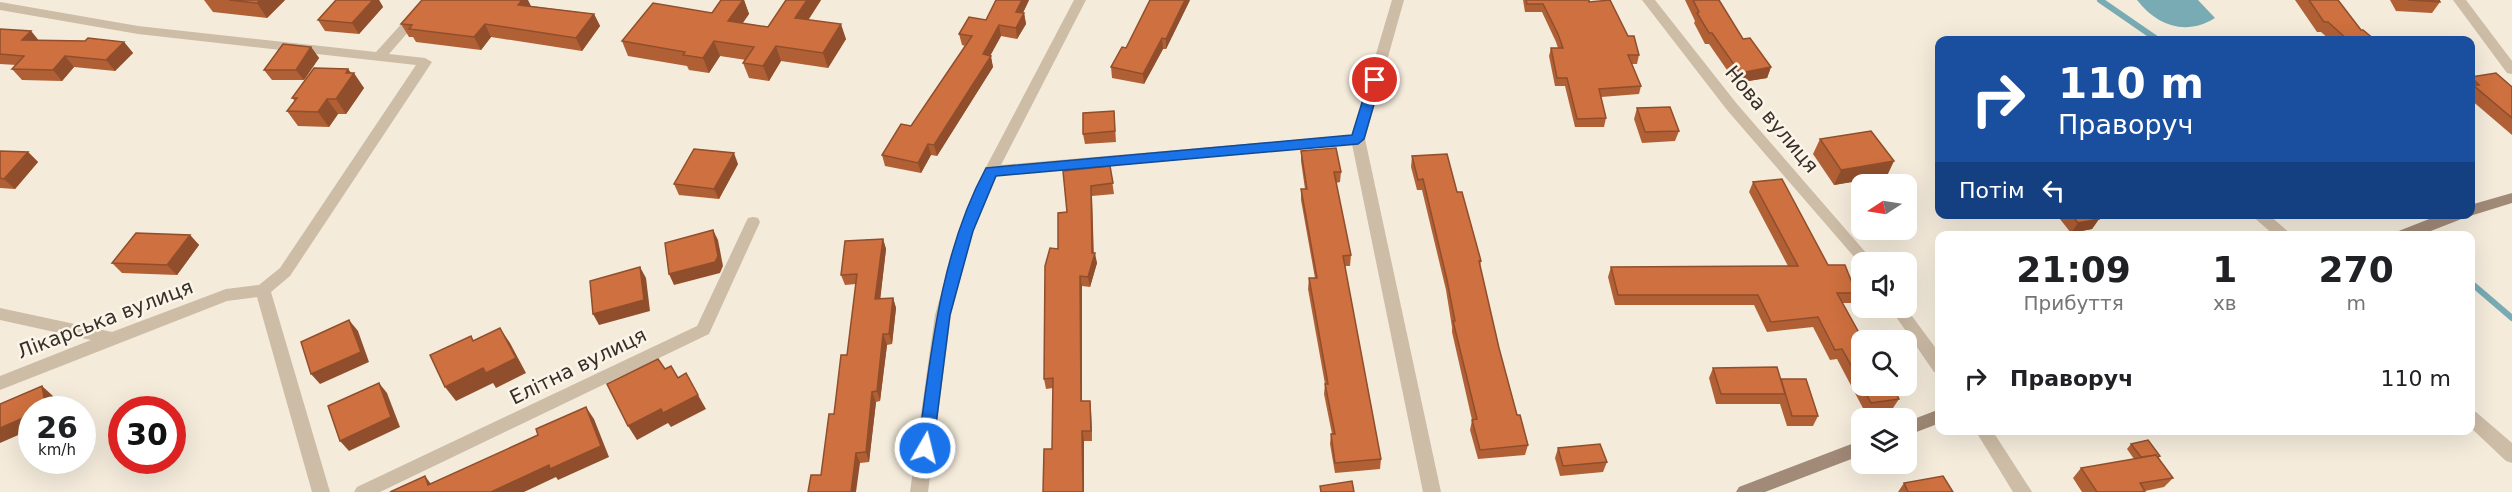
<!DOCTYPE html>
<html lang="uk">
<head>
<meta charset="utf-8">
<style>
  :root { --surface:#fff; --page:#f6f6f6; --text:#202124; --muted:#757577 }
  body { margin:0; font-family:"DejaVu Sans",sans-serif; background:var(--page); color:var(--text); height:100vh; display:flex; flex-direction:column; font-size:22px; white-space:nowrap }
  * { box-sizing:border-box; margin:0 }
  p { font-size:20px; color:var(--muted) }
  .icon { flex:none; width:33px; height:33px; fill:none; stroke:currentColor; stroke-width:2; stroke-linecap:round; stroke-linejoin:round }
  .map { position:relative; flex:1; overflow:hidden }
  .panel { position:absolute; left:1935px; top:231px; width:540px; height:204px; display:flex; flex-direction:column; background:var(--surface); border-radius:12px; box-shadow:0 6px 24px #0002 }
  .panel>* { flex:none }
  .hud { position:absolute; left:1935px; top:36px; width:540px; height:183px; border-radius:12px; box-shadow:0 6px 24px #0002; background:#1a4fa0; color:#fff; overflow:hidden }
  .needle { width:39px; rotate:258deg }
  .buttons { position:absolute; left:1851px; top:174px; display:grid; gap:12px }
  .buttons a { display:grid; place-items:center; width:66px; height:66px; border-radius:12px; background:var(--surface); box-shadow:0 6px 24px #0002; font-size:30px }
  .speed { position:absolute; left:18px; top:396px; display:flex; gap:12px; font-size:30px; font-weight:700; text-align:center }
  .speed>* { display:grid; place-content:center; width:78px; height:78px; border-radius:50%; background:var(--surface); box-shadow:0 6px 24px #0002; line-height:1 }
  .speed small { font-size:15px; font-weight:400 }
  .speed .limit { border:9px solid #d22; background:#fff; color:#111 }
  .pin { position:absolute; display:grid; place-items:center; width:51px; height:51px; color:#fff; margin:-26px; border:3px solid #fff; border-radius:50%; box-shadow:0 2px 6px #0007 }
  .me { position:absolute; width:66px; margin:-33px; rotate:8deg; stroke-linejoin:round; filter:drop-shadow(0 0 4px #0008) }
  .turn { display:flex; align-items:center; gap:21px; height:126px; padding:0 24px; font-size:27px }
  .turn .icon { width:78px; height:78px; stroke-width:2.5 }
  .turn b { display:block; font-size:42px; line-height:51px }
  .then { display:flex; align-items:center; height:57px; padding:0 24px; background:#0003; gap:12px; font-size:22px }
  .eta { display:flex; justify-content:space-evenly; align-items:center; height:102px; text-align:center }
  .eta b { font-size:36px; font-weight:800; line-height:42px }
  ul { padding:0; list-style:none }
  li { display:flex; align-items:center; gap:18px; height:90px; padding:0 24px }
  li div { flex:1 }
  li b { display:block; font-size:22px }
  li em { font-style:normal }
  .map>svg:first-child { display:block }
  .water { fill:#78abb3 }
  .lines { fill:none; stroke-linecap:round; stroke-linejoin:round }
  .stream { stroke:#78abb3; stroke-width:6 }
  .street { fill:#cdbca6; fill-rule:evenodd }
  .secondary { fill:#a18a77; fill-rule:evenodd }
  .wall { fill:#b16036 }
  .shaded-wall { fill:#904e2c }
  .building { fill:#ce703f; stroke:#904e2c; stroke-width:1.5 }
  .route { fill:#1a73e8; stroke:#114b97; stroke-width:1.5 }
  .labels { text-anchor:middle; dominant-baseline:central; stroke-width:5; stroke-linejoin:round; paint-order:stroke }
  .street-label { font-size:20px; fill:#382f28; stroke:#fbf4e8 }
</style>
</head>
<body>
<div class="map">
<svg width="2512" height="492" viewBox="0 0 2512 492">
  <rect width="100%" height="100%" fill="#f4ebdb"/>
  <path class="water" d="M2137 0H2198L2215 18C2186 36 2157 26 2137 0Z"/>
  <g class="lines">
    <g class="stream">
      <path d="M2100 0 2158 40"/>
      <path d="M2470 282 2512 318"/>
    </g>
    <g class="street">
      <path d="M423 0H436L389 54 425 58 432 62 290 276 271 292 330 492H312L257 297 227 301 0 390V376L91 340 0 320V308L112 332 226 289 259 285 280 268 416 65 138 34 0 10V2L138 26 376 52Z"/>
      <path d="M1074 0H1086L1001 165 1352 135 1392 0H1404L1365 139 1441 492H1423L1352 144 996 176 973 231 951 315 928 492H910L935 315 959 231 984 171Z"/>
      <path d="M1642 0H1655L1737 104 1874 262H1862V266L1727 110Z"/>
      <path d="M2453 0H2466L2512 61V74L2507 73Z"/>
      <path d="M2250 214H2268L2293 236H2275Z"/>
      <path d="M753 217 758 218 760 222 709 334 380 492H354L357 487 697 326 746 222 748 218Z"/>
      <path d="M1890 308H1906L1940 354V373L1934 372Z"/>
      <path d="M2470 410 2476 412 2512 443V463L2506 461 2470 427Z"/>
      <path d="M1975 430H1992L2032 492H2013Z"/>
    </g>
    <g class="secondary">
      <path d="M2512 193V203L2470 216 2466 215 2464 218 2418 236H2394L2396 232 2442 214H2470V205Z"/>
      <path d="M1940 409V423L1906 436V422Z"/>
      <path d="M1862 440V455L1765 492H1736L1739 487Z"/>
    </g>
  </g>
  <g class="wall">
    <path d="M204 0H285L267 18 213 12Z"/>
    <path d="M336 0H379L383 7 359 34 325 31 318 20Z"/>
    <path d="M721 0H744L749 14 742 23 768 27 821 0 808 20 846 39 828 68 781 61 769 81 749 78 743 63 746 60 720 56 709 73 689 70 687 66 628 56 622 41 712 13Z"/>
    <path d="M996 0H1029L1023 13H1024L1026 24 1017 39 1001 36 990 56 993 67 937 156 931 155 921 173 885 166 882 155 911 126 965 46 962 45 959 34 986 20Z"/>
    <path d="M1190 0 1166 49H1163L1144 84 1112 78 1111 67 1126 48Z"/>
    <path d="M1523 0H1589V2L1628 36 1639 55 1637 64H1632L1641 86 1639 94 1601 97 1606 118 1604 127H1575L1565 86H1555L1549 56 1551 48H1558L1556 42 1542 12H1525Z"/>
    <path d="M1685 0H1719L1743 39 1771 67 1767 78 1736 83 1709 44H1705L1694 23 1695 21Z"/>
    <path d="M2295 0H2338L2361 30 2375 40H2330L2321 32H2317Z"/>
    <path d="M2390 0H2439L2440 2 2432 13 2396 11Z"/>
    <path d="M531 6 594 14 600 26 582 51 491 37 481 50 416 42 413 37H409L401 24Z"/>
    <path d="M0 29 31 31 38 40 124 42 133 53 115 71 74 67 62 81 22 80 12 69 16 65 0 64Z"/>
    <path d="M311 47 319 58 304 80H272L264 70Z"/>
    <path d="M348 69 364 88 346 114H338L329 127 298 126 287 111 295 101 292 98Z"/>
    <path d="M2471 77 2512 87V135L2470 99Z"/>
    <path d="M1637 108 1679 131 1675 141 1642 143 1634 119Z"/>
    <path d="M1114 111 1116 142 1085 144 1083 134Z"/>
    <path d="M1820 139 1887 176 1834 185 1813 154Z"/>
    <path d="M0 151 28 152 38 162 15 189 0 188Z"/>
    <path d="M1301 151 1341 172 1340 182 1336 183 1351 255 1350 266H1345L1381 459 1380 469 1335 473 1330 444 1331 434H1332L1324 394 1325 384 1308 289 1309 278H1315L1301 200V189H1305L1301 161Z"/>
    <path d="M1412 156 1457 192 1481 261 1480 266 1499 348 1517 415 1528 445 1525 455 1478 459 1470 430 1472 420 1452 332V327L1446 290 1422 190H1417L1411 167Z"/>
    <path d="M738 164 719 199 679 195 674 184Z"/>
    <path d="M1110 166 1114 194 1092 196 1093 253 1097 263 1090 287 1082 286V401H1090L1091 411 1092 441H1084L1052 449 1053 388 1046 389 1044 379 1058 249 1067 212 1063 171Z"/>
    <path d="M1753 182 1828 265 1856 293 1851 303H1842L1862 386 1899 399 1893 408 1865 412 1837 359 1830 360 1813 327 1767 332 1754 305H1615L1608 277 1611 267 1788 266 1749 192Z"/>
    <path d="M2056 214H2095L2099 219 2092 229 2071 233Z"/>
    <path d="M190 235 199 245 177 275 122 273 112 263Z"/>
    <path d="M883 239 886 249 880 299 893 298 896 308 892 344 887 345 880 401 876 402 869 462 860 463 821 475 847 355 856 284 845 285 841 275Z"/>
    <path d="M1713 368 1781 380 1818 416 1813 426H1787L1780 404H1716L1709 378Z"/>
    <path d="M2131 444 2160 456 2158 458 2173 478 2164 487 2145 491 2144 492H2082L2073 478 2081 468 2134 459 2127 449Z"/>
    <path d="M1558 448 1607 462 1603 472 1560 476 1555 458Z"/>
    <path d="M1904 483 1953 492H1898Z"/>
  </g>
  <g class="shaded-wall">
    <path d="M260 0H285L267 18 257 3Z"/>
    <path d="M373 0H379L383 7 359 34 352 23Z"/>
    <path d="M522 0H528L532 8 518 5Z"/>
    <path d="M743 0H744L749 14 734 36 728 21Z"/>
    <path d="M807 0H821L800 33 795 18Z"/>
    <path d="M1022 0H1029L1018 23 1016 12Z"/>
    <path d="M1185 0H1190L1166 49V39Z"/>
    <path d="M1024 13 1026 24 1017 39 1016 28Z"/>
    <path d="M594 14 600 26 582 51 576 38Z"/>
    <path d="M485 24 491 37 481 50 474 37Z"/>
    <path d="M841 24 846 39 828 68 823 53Z"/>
    <path d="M999 25 1001 36 985 65 983 54Z"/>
    <path d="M31 31 40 42 22 40Z"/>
    <path d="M1162 38 1163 49 1144 84 1143 74Z"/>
    <path d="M714 41 720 56 709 73 703 58Z"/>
    <path d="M124 42 133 53 115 71 106 60Z"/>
    <path d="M776 46 781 61 769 81 763 66Z"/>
    <path d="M311 47 319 58 304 80 296 70Z"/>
    <path d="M65 56 74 67 62 81 53 70Z"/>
    <path d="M991 56 993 67 937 156 934 145Z"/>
    <path d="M1771 67 1767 78 1736 83 1740 73Z"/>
    <path d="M348 69 352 75 354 73 364 88 346 114 336 99 346 73Z"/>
    <path d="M327 99 338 114 329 127 318 112Z"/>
    <path d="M928 144 931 155 921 173 918 163Z"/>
    <path d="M28 152 38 162 15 189 4 179Z"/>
    <path d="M734 153 738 164 719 199 714 189Z"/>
    <path d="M1894 161 1887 176 1834 185 1841 170Z"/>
    <path d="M1091 186 1092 196 1094 258 1095 253 1097 263 1090 287 1088 277 1092 253Z"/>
    <path d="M2099 219 2092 229 2071 233 2078 223Z"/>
    <path d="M713 230 718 240 723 266 720 273 674 285 669 274Z"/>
    <path d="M190 235 199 245 177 275 167 265Z"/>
    <path d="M883 239 886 249 879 310 875 299Z"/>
    <path d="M640 267 646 278 650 311 599 325 593 314Z"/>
    <path d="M1080 276 1082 286V412L1081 401Z"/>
    <path d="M893 298 896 308 892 344 889 334Z"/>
    <path d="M349 320 358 331 369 362 320 384 311 374Z"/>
    <path d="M500 328 510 343 526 373 496 388 493 383 456 401 445 387Z"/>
    <path d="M883 334 887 345 880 401 877 391Z"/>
    <path d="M379 383 387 393 400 427 349 451 340 441Z"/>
    <path d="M42 386 53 396 56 410H41Z"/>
    <path d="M872 392 876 402 869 462 866 452Z"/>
    <path d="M698 395 706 409 671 427 668 423 637 440 628 426 661 409Z"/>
    <path d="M1090 401 1091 411 1092 441 1091 431Z"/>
    <path d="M586 407 594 419 609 457 558 480 556 477 524 492H491Z"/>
    <path d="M32 414V429L0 443V428Z"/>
    <path d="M82 431 84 432 86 448 82 450Z"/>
    <path d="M1082 431 1084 441V492H1083Z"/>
    <path d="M856 453 860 463 856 492H851Z"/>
    <path d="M425 476 434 488 428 485Z"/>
  </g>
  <g class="building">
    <path d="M229 0H260L257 3Z"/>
    <path d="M336 0H373L352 23 318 20Z"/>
    <path d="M422 0H522L518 5 594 14 576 38 485 24 474 37 409 29 412 25 401 24Z"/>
    <path d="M721 0H743L728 21 768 27 786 0H807L795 18 841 24 823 53 776 46 763 66 743 63 754 47 714 41 703 58 683 55 685 52 622 41 653 3 712 13Z"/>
    <path d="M996 0H1022L1016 12 1024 13 1016 28 999 25 983 54 991 56 934 145 928 144 918 163 882 155 901 124 911 126 972 36 959 34 969 17 986 20Z"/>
    <path d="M1150 0H1185L1166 39 1162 38 1143 74 1111 67 1122 47 1126 48Z"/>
    <path d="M1526 0H1589V2L1610 0 1628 36H1634L1639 55H1628L1641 86 1599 89 1606 118 1577 119 1567 78H1557L1551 48H1563L1558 34 1543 4H1527Z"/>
    <path d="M1693 0H1719L1743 39 1750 38 1771 67 1740 73 1712 33H1709L1697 13 1699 12Z"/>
    <path d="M2309 0H2338L2361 30H2363L2375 40H2348L2328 22H2324Z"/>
    <path d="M2408 0H2439L2440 2Z"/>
    <path d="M0 29 31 31 22 40 85 41 88 38 124 42 106 60 65 56 53 70 12 69 24 56 0 54Z"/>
    <path d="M283 44 311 47 296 70H264Z"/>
    <path d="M314 68 348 69 346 73H354L336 99H327L318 112 287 111 297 98H292Z"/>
    <path d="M2496 73 2512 87V118L2473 85H2479L2471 77Z"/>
    <path d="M1670 107 1679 131 1645 132 1637 108Z"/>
    <path d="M1114 111 1115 131 1083 134V113Z"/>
    <path d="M1871 131 1894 161 1841 170 1820 139Z"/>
    <path d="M1336 148 1341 172H1334L1351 255 1343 256 1381 459 1335 463 1331 434H1335L1325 384H1328L1309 278H1317L1301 189H1307L1301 151Z"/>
    <path d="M694 149 734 153 714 189 674 184Z"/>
    <path d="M0 151 28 152 4 179 0 178Z"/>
    <path d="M1447 154 1457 192H1462L1481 261H1479L1499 348 1517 415H1520L1528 445 1480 450 1472 420 1477 419 1453 321H1455L1447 280 1423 179 1418 180 1412 156Z"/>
    <path d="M1110 166 1113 183 1091 186 1092 253H1095L1088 277 1080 276 1081 401H1090L1091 431H1082L1083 492H1043L1044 449H1052L1053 378 1044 379 1045 266 1050 248 1058 249V213L1067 212 1063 171Z"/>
    <path d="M1782 179 1828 265H1845L1856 293H1837L1863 340H1862V385L1842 349 1835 350 1818 317 1771 322 1758 295H1618L1611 267 1798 266 1753 182Z"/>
    <path d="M2071 214H2095L2099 219 2078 223Z"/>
    <path d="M713 230 718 256 715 262 669 274 665 243Z"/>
    <path d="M136 233 190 235 167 265 112 263Z"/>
    <path d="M883 239 875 299 893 298 889 334H883L877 391 872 392 866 452 856 453 851 492H808L811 475H821L829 414H834L841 355H847L857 274 841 275 845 241Z"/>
    <path d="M640 267 644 300 593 314 590 281Z"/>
    <path d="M349 320 361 352 311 374 301 342Z"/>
    <path d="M500 328 516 358 486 373 483 368 445 387 430 355 471 336 473 341Z"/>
    <path d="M658 359 665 369 671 366 678 378 686 373 698 395 663 413 661 409 628 426 607 384Z"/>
    <path d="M1777 367 1785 394H1721L1713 368Z"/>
    <path d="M1781 379H1806L1818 416H1792Z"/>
    <path d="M379 383 391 417 340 441 328 406Z"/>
    <path d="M42 386 46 408 41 410H32V414L0 428V404Z"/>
    <path d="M1862 386H1892L1899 399 1871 403Z"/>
    <path d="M586 407 601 446 550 469 549 465 491 492H390L425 476 428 485 538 435 536 429Z"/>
    <path d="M2148 440 2160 456 2157 457 2156 455 2141 457 2131 444Z"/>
    <path d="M1600 444 1607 462 1563 466 1558 448Z"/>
    <path d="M2156 455 2173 478 2140 483 2145 491 2140 492H2097L2081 468Z"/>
    <path d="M1943 476 1953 492H1908L1904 483Z"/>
    <path d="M1352 481 1354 492H1321L1320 486Z"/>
  </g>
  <path class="route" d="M1375 76 1381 80 1364 139 1358 144 996 176 973 231 950 315 933 448 931 452 925 454 920 452 918 448C931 353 940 253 986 168L1352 135 1369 80Z"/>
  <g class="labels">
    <g class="street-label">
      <text transform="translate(1772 119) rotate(50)">Нова вулиця</text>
      <text transform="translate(105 319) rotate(-21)">Лікарська вулиця</text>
      <text transform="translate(578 366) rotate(-26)">Елітна вулиця</text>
    </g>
  </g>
</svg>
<div class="buttons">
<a><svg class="needle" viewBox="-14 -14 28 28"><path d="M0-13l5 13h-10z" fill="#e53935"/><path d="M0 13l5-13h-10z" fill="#757577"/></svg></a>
<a><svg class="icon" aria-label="sound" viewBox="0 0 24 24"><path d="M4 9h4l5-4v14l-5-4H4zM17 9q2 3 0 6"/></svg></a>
<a><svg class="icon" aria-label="search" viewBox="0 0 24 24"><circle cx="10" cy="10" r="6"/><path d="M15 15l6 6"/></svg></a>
<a><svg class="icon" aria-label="layers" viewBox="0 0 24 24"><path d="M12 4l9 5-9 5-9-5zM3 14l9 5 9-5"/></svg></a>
</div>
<div class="speed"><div>26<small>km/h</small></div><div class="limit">30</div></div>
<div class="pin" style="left:1375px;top:80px;background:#d93025"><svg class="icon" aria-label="arrive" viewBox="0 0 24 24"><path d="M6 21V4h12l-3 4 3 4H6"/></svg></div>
<svg class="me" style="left:925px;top:448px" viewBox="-20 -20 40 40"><circle r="17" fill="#1a73e8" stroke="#fff" stroke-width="3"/><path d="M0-11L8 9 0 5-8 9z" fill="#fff"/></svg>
<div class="hud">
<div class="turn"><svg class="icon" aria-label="right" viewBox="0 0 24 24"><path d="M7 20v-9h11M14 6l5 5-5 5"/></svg><div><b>110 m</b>Праворуч</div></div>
<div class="then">Потім<svg class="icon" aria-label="left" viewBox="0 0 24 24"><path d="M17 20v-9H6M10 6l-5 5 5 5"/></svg></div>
</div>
<section class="panel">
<div class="eta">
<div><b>21:09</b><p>Прибуття</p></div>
<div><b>1</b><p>хв</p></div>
<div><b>270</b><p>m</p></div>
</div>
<ul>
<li><svg class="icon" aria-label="right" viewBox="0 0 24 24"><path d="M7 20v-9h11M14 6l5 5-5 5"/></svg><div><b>Праворуч</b></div><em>110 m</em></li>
</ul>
</section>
</div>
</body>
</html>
